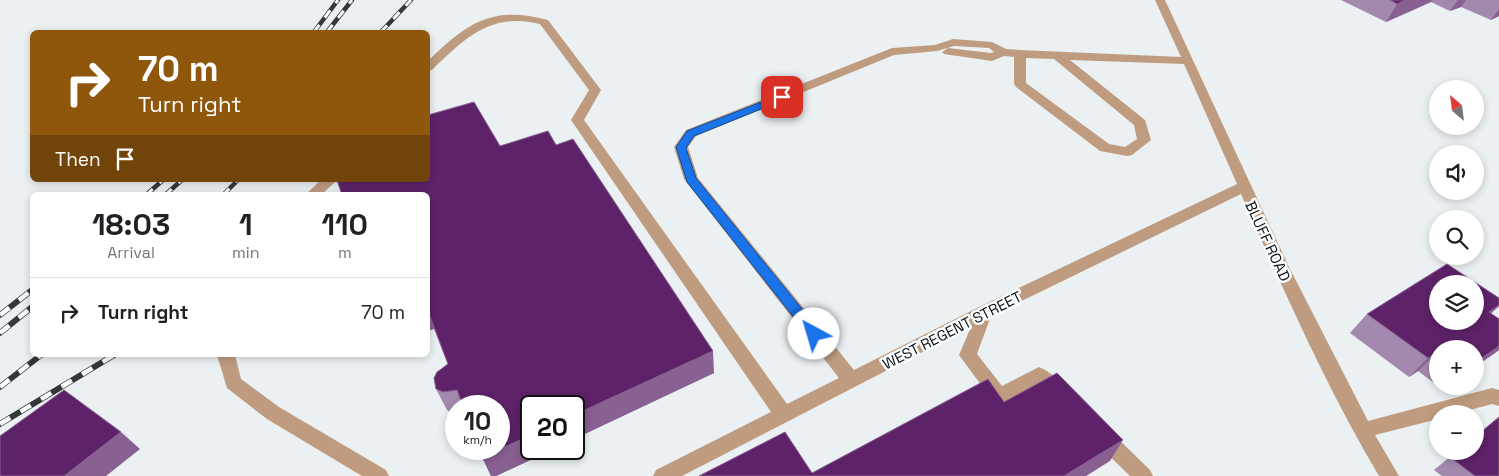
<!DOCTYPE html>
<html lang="en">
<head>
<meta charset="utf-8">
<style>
  :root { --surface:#fff; --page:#f6f6f6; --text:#202124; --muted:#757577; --line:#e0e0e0 }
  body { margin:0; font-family:"Space Grotesk",sans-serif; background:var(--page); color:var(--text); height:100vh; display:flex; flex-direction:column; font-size:19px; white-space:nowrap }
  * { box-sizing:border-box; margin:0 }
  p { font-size:16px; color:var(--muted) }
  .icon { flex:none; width:28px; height:28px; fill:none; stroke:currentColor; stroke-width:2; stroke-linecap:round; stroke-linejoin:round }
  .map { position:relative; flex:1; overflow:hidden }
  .panel { position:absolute; left:30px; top:192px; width:400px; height:165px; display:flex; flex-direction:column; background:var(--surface); border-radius:8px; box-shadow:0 2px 8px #0003 }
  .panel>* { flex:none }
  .banner { position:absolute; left:30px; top:30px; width:400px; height:152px; border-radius:8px; box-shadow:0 2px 8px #0003; background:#8e570c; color:#fff; overflow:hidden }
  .needle { width:32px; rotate:332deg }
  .tools { position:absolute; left:1429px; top:80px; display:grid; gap:10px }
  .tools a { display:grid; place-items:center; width:55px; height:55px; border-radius:50%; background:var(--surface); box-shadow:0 2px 8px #0003; font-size:25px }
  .speed { position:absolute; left:445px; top:395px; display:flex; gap:10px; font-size:25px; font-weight:700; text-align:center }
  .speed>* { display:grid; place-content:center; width:65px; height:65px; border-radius:50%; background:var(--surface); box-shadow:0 2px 8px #0003; line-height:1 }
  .speed small { font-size:12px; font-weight:400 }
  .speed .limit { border:2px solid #111; border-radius:8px; background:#fff; color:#111 }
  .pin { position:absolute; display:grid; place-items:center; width:42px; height:42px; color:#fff; margin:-21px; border-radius:10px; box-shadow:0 2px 8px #0006 }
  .me { position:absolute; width:55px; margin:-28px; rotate:321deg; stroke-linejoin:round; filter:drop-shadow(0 0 4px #0008) }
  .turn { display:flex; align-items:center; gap:18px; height:105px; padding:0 25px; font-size:22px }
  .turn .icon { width:65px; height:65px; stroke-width:2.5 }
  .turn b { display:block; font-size:35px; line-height:42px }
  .then { display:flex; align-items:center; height:48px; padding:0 25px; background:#0003; gap:10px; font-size:19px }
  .eta { display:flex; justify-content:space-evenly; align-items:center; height:85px; text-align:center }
  .eta b { font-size:30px; font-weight:700; line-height:35px }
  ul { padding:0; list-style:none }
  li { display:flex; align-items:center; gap:15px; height:70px; padding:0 25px; border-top:1px solid var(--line) }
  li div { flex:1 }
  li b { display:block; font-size:19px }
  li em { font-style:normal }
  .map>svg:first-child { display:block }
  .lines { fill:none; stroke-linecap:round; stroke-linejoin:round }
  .minor { fill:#bf9c7f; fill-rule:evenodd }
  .rail-far1-casing { stroke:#353839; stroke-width:4.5 }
  .rail-casing { stroke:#353839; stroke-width:6 }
  .rail-far1 { stroke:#fafdff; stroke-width:3; stroke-dasharray:9; stroke-linecap:butt }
  .rail { stroke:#fafdff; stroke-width:4.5; stroke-dasharray:12; stroke-linecap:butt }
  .wall { fill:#a489ae }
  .shaded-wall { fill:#886092 }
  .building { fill:#5e2268; stroke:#886092; fill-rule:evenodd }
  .route { fill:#1a73e8; stroke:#114b97 }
  .labels { text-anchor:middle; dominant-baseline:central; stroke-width:5; stroke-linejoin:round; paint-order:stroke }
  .street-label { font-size:15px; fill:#0f1112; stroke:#fafdff }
</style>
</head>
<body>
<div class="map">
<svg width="1499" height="476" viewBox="0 0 1499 476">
  <rect width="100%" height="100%" fill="#ebf0f3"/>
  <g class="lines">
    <g class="minor">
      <path d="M1155 0H1165L1289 267 1368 421 1492 388 1499 390V406L1492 404 1455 414H1438V419L1375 435 1399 476H1379C1326 387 1283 289 1241 194L991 316 977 354 1002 386 1039 367C1050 371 1064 384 1069 394L1066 399C1053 404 1046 392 1037 384 1025 390 1006 406 993 401L959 355 971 327 682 476H653L656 470 771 412 571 120 589 90 540 24C491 12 465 38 432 70H428V61C467 23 492 5 548 20L601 90 584 120 787 404 839 378 684 179 674 147 686 130 892 48 935 45 953 39 992 42 1006 49 1020 50 1181 57ZM954 46 989 48 994 52 991 53 948 48 942 52 944 54 992 61 1004 56 1014 57V84L1016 87 1100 151 1127 156 1132 155 1151 140 1145 120 1070 60 1184 64 1237 184 979 307 854 370 698 178 688 147 696 136 894 55 937 51ZM1026 58 1054 59 1134 125 1137 139 1125 147 1109 144 1026 83Z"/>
      <path d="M321 180H335V182L321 195H305Z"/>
      <path d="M217 355H235L241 379 279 407 386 470 389 476H362L267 419 227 388Z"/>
      <path d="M1103 429 1110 431 1150 470 1153 476H1130L1096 443 1094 437 1096 431Z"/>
    </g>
    <g class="rail-far1-casing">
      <g id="rail-far1">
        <path d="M314 32 338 0"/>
        <path d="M327 32 352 0"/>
        <path d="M381 32 411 0"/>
        <path d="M146 195 163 180"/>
        <path d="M165 195 182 180"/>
        <path d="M223 195 238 180"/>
      </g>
    </g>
    <g class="rail-casing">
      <g id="rail">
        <path d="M0 315 32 290"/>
        <path d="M0 333 32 307"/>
        <path d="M0 387 41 355"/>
        <path d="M0 424 114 355"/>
      </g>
    </g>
    <use href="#rail-far1" class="rail-far1"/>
    <use href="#rail" class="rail"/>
  </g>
  <g class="wall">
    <path d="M1341 0H1499V16L1491 20 1461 7 1450 11 1431 2 1386 22Z"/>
    <path d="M556 145 714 373 574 439V406L554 449 496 476H491L482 457 499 406H456V413H453L447 410 436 389 448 364 434 329 428 331V195L500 146Z"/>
    <path d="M1499 306 1491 313 1499 319V350L1498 351 1438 349V386L1418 371 1409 377 1350 333 1367 314Z"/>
    <path d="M1438 386H1448L1443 390Z"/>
    <path d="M1457 451 1499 476H1442L1434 470Z"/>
  </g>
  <g class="shaded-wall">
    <path d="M1406 0H1433L1431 2 1386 22 1397 4Z"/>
    <path d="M1458 0H1466L1461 7 1450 11Z"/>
    <path d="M1499 9V16L1491 20Z"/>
    <path d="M1499 305V306L1484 320 1489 312Z"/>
    <path d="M428 310 436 328 428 331Z"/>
    <path d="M1499 346V350L1498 351 1475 367V363Z"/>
    <path d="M713 351 714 373 574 439V415Z"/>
    <path d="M1437 352 1418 371 1409 377 1428 358Z"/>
    <path d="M121 432 140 449 106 476H64Z"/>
    <path d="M531 435V449H554L496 476H491L482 457Z"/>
    <path d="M1123 440 1110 461 1086 476H1064Z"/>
  </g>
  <g class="building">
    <path d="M1390 0H1406L1397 4Z"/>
    <path d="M474 102 500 146 548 131 556 145 573 139 713 351 574 415V406H531V435L482 457 479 449H499V406H463L457 390 443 392 436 389 434 378 437 372 448 364 428 311V195H342L337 180H428V115Z"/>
    <path d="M1447 264 1499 298V305L1489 312 1499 319V346L1475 363V349H1438V353L1437 352 1428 358 1367 314ZM1438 284H1475V321H1438Z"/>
    <path d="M1057 373 1123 440 1064 476H699L785 432 812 473 988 379 1004 402Z"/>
    <path d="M64 390 121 432 64 476H0V436Z"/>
    <path d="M1499 417V476H1475L1450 457 1457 451H1475V437Z"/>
  </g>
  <path class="route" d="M782 94 786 95V99L694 136 686 148 696 178 819 330 821 334 819 338H810L687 182 676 147 687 131Z"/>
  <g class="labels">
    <g class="street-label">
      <text transform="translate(1268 241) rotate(65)">BLUFF ROAD</text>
      <text transform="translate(952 330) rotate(-27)">WEST REGENT STREET</text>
    </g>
  </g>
</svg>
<div class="tools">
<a><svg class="needle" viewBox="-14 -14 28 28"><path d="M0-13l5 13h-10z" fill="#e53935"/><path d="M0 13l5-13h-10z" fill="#757577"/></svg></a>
<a><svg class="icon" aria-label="sound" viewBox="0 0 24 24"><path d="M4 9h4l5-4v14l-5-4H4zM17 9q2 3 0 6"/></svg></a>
<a><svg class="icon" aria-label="search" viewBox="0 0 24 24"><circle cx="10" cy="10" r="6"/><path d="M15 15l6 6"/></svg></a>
<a><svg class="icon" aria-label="layers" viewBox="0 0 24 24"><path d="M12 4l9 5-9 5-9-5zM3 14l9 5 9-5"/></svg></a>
<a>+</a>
<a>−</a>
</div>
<div class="speed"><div>10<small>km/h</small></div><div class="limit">20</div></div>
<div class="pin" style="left:782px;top:97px;background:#d93025"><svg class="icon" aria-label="arrive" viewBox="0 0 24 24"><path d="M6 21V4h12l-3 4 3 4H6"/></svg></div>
<svg class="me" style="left:814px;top:334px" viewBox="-20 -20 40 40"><circle r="19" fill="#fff"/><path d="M0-13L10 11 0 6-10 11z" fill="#1a73e8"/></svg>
<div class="banner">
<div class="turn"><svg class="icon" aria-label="right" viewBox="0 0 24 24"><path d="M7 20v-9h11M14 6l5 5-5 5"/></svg><div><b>70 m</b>Turn right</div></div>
<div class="then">Then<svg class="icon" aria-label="arrive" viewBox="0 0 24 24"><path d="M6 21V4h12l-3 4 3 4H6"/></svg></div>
</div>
<section class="panel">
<div class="eta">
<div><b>18:03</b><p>Arrival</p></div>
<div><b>1</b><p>min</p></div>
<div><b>110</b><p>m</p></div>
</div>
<ul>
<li><svg class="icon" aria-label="right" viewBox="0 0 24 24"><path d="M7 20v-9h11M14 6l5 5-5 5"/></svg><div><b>Turn right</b></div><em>70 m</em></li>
</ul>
</section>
</div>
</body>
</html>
